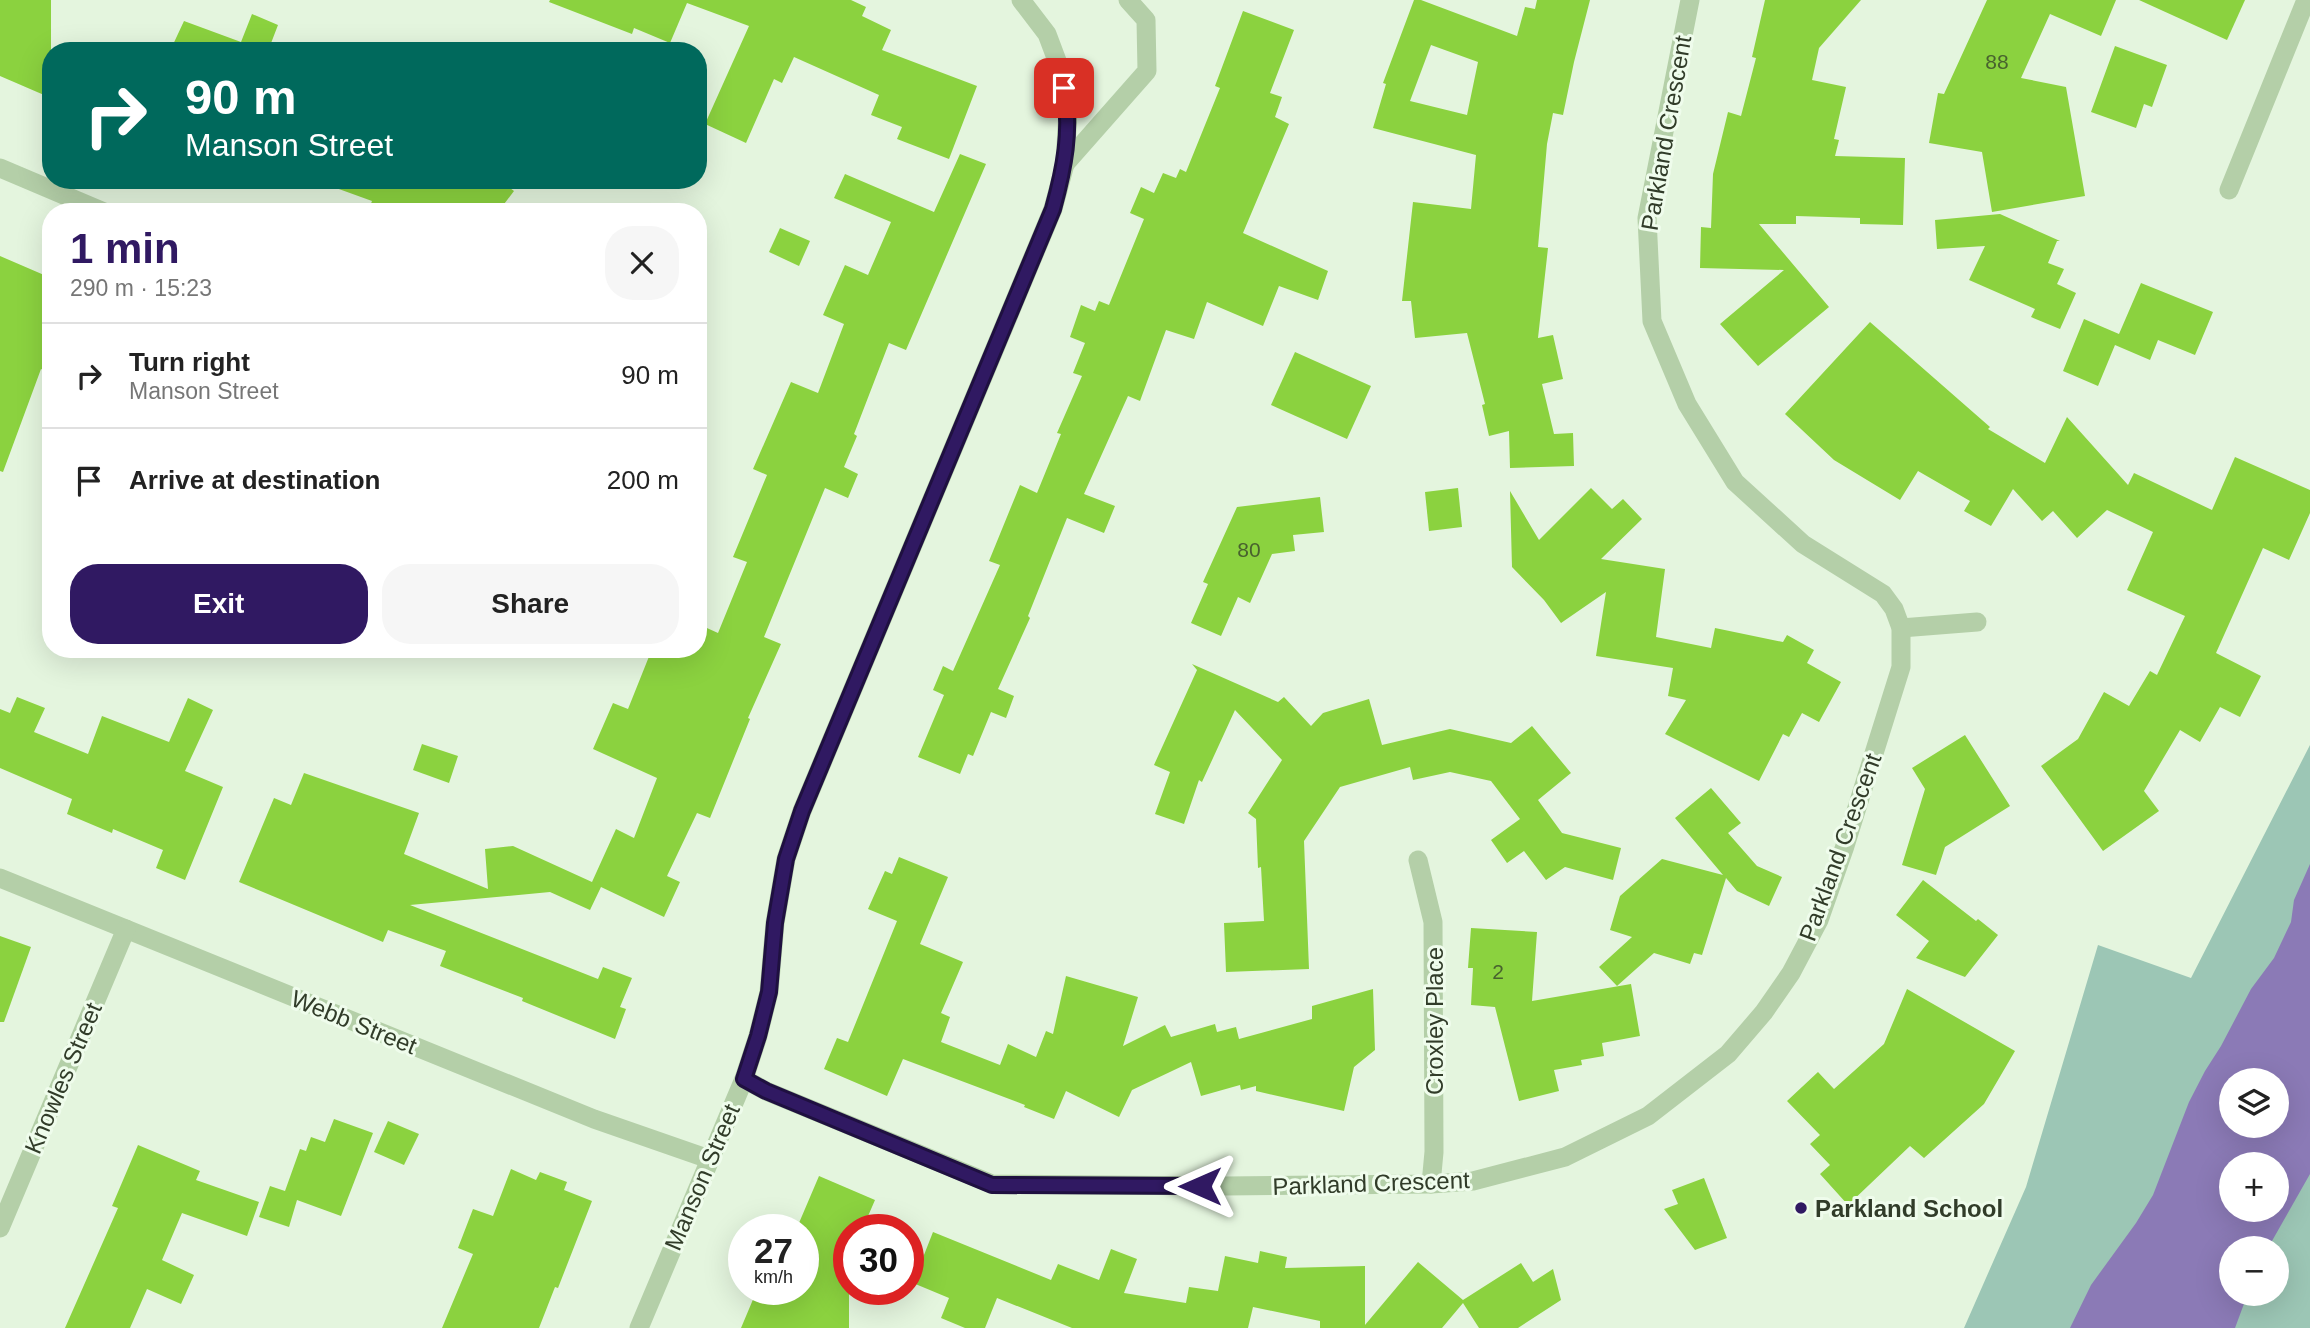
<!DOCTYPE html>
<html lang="en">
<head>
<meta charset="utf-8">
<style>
  :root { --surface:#fff; --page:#f6f6f6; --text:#222; --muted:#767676; --line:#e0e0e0; --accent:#301962 }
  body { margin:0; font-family:Arial,sans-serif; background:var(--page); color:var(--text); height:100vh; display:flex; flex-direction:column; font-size:26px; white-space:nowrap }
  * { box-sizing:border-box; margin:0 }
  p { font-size:23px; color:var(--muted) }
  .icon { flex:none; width:38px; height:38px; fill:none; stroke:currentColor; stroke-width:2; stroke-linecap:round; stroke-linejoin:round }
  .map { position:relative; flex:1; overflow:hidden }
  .side { position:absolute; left:42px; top:203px; width:665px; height:455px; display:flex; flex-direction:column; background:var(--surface); border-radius:28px; box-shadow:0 7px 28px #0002 }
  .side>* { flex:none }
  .hud { position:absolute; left:42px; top:42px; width:665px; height:147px; border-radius:28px; box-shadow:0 7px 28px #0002; background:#00695c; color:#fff; overflow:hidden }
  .controls { position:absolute; left:2219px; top:1068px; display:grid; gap:14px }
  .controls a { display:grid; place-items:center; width:70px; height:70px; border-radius:50%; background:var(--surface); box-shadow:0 7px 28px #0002; font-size:35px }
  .speed { position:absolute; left:728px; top:1214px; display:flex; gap:14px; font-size:35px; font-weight:700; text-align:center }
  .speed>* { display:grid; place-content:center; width:91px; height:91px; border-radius:50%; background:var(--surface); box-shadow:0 7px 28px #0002; line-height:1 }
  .speed small { font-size:18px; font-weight:400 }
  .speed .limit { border:10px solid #d22; background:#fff; color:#111 }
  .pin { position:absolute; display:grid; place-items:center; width:60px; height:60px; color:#fff; margin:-30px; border-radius:14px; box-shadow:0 4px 10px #0006 }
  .me { position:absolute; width:77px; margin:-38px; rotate:270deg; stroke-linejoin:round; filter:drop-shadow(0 0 5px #0008) }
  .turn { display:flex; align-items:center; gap:24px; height:147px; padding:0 28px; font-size:32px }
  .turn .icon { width:91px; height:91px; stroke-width:2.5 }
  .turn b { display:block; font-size:49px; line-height:60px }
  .round { display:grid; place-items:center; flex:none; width:74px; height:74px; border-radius:28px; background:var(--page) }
  .headline { display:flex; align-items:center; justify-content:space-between; height:119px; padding:0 28px }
  h1 { font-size:42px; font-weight:800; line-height:52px; color:var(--accent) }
  .primary-button { display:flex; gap:14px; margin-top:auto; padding:14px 28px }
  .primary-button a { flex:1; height:80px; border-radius:28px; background:var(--accent); color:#fff; font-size:28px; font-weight:800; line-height:80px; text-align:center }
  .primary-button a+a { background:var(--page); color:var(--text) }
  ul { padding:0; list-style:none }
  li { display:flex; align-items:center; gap:21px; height:105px; padding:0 28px; border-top:2px solid var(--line) }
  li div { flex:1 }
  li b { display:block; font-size:26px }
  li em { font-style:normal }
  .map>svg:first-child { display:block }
  .green { fill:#9cc6b5; fill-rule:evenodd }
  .water { fill:#8b7ab6; fill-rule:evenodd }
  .building { fill:#8bd23f; fill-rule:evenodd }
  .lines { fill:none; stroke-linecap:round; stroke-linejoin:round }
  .minor { stroke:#b4cfa8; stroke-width:19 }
  .route-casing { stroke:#1f1040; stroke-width:18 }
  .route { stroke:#301962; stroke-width:12 }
  .poi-dot { fill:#301962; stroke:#effcec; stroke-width:2.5 }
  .labels { text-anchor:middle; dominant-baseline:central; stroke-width:6; stroke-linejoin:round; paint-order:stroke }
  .number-label { font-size:21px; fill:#48622e }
  .street-label { font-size:24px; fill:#313c29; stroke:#effcec }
  .poi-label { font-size:24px; font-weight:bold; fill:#313c29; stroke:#effcec; text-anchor:start }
</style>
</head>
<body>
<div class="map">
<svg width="2310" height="1328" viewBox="0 0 2310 1328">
  <rect width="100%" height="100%" fill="#e4f5de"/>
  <path class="green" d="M2310 745V1328H1964L2026 1187 2098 945 2191 978ZM2231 1080H2277V1125H2231ZM2231 1164H2277V1209H2231ZM2231 1248H2277V1293H2231Z"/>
  <path class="water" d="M2310 864V1174L2268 1248H2231V1293H2248L2235 1328H2070L2091 1285 2136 1223 2153 1195 2189 1102 2205 1071 2221 1046 2251 989 2274 958 2291 922 2294 900ZM2231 1080H2277V1125H2231ZM2231 1164H2277V1209H2231Z"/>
  <g class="building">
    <path d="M0 0H51V98L0 76Z"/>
    <path d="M550 0H851L866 7 862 16 891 30 882 50 977 86 949 159 897 139 902 127 871 115 879 95 794 57 782 83 774 79 746 143 705 124 749 26 687 3 670 43 634 28 632 34 549 2Z"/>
    <path d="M1414 0H1421L1517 36 1525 7 1535 9 1537 0H1590L1574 62 1563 115 1553 113 1547 144 1538 247 1548 248 1538 338 1553 335 1563 379 1542 384 1554 434 1573 433 1574 466 1510 468 1509 431 1489 436 1482 405 1485 404 1467 333 1415 338 1411 301H1402L1413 202 1471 209 1476 155 1373 128 1386 84 1383 83ZM1431 45 1478 62 1467 115 1410 101Z"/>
    <path d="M1765 0H1861L1819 48 1812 80 1846 87 1834 139 1839 140 1835 156 1905 158 1903 225 1860 224V218L1796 216V224H1759L1829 307 1758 366 1720 324 1784 270 1700 268 1701 227 1711 228 1713 174 1728 112 1741 116 1756 58 1752 57Z"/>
    <path d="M1987 0H2116L2101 36 2050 14 2021 78 2066 87 2085 196 1992 212 1982 152 1929 143 1938 93 1944 94Z"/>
    <path d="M2139 0H2245L2227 40Z"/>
    <path d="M1243 11 1294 30 1270 93 1282 97 1275 117 1289 124 1243 233 1328 271 1318 300 1279 286 1263 326 1207 302 1194 339 1166 330 1140 401 1128 396 1084 494 1115 506 1104 533 1067 518 1028 616 1030 618 998 689 1014 696 1006 718 991 712 973 756 968 754 960 774 918 757 944 695 933 690 943 666 953 671 1000 565 989 561 1020 485 1037 493 1061 434 1057 433 1082 376 1073 373 1085 343 1070 337 1081 305 1095 311 1099 301 1109 305 1144 219 1130 213 1141 187 1154 193 1163 173 1176 178 1180 169 1186 172 1220 88 1215 86Z"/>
    <path d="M252 14 278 25 268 51H170L184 21 241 42Z"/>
    <path d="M2115 46 2167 65 2152 107 2144 104 2136 128 2091 112Z"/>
    <path d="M960 154 986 164 906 350 889 343 854 434 857 436 844 467 858 474 848 498 825 488 764 637 781 644 748 718 750 719 710 818 697 813 667 876 680 882 664 917 601 887 590 910 550 892 410 905 598 979 603 967 632 978 620 1007 626 1009 615 1039 522 1001 523 998 440 966 446 951 388 930 383 942 239 882 274 798 291 805 304 773 419 813 404 854 488 889 485 849 513 846 592 882 616 829 634 838 657 778 593 749 613 703 628 709 652 649H698V624L718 633 747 562 733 557 767 475 753 469 791 382 818 393 844 324 823 315 845 265 868 275 891 222 834 198 845 174 934 212Z"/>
    <path d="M325 180H499L514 191 498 212H385L370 206 372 201 325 184Z"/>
    <path d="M2000 214 2060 241H2057L2048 263 2064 269 2057 284 2076 293 2060 329 2031 317 2035 309 1969 280 1985 246 1937 249 1935 220Z"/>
    <path d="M780 228 810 241 799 266 769 252Z"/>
    <path d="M0 256 51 278V374L41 369 3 472 0 471Z"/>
    <path d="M2141 283 2213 312 2195 355 2158 340 2150 360 2115 345 2098 386 2063 371 2084 319 2119 334Z"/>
    <path d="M1870 322 1990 427 1988 429 2045 463 2067 417 2128 485 2134 473 2212 510 2235 457 2310 490V513L2289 560 2263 548 2216 653 2261 676 2240 717 2220 707 2200 742 2180 730 2144 791 2159 811 2103 851 2041 766 2078 739 2104 692 2129 706 2150 671 2157 675 2185 616 2127 590 2153 532 2107 510 2077 538 2053 511 2042 521 2013 489 1991 526 1964 511 1970 501 1918 471 1900 500 1834 460 1785 414Z"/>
    <path d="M1295 352 1371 386 1347 439 1271 405Z"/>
    <path d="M1458 488 1462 527 1429 531 1425 492Z"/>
    <path d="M1591 488 1612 509 1623 499 1642 519 1601 559 1665 569 1656 637 1711 648 1715 628 1783 642 1787 635 1814 650 1807 663 1841 682 1819 722 1802 713 1789 737 1783 734 1759 781 1665 734 1686 700 1668 696 1673 668 1596 656 1606 592 1561 623 1544 600 1512 567 1510 491 1539 540Z"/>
    <path d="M1320 497 1324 532 1293 535 1295 551 1272 554 1250 603 1238 597 1221 636 1191 623 1208 584 1203 582 1237 507Z"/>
    <path d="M1192 664 1278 702 1284 697 1311 726 1323 713 1369 699 1382 745 1450 729 1511 743 1532 726 1571 773 1538 800 1562 833 1621 848 1613 880 1565 867 1546 880 1524 851 1507 863 1491 840 1520 819 1491 781 1450 772 1413 780 1410 767 1340 787 1304 841 1309 969 1226 972 1224 923 1264 921 1261 867 1258 868 1256 819 1248 813 1282 760 1235 710 1202 782 1199 780 1184 824 1155 814 1170 772 1154 765 1197 670Z"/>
    <path d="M17 697 45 708 34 732 88 754 102 716 169 742 188 698 213 710 185 771 223 787 185 880 156 868 163 850 113 829 112 833 67 814 72 799 0 768V709L10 713Z"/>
    <path d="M1965 735 2010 806 1945 847 1936 875 1902 865 1925 789 1912 768Z"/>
    <path d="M422 744 458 756 449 783 413 770Z"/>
    <path d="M1711 788 1741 823 1728 833 1757 866 1782 877 1769 906 1737 891 1726 878 1702 955 1694 953 1690 964 1654 953 1617 986 1599 967 1632 937 1610 930 1620 896 1662 859 1723 875 1675 818Z"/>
    <path d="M899 857 948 877 920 944 963 962 941 1013 950 1017 941 1042 1000 1065 1008 1044 1036 1057 1046 1031 1053 1034 1066 976 1138 997 1123 1046 1165 1025 1171 1037 1215 1024 1217 1032 1236 1027 1239 1039 1312 1019V1006L1373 989 1375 1050 1354 1067 1344 1111 1256 1091V1086L1241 1090 1240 1085 1201 1096 1191 1062 1132 1090 1119 1117 1066 1091 1054 1119 1024 1107 1025 1105 903 1059 887 1096 824 1069 837 1038 848 1042 897 921 868 909 885 871 892 874Z"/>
    <path d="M1923 880 1976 921 1978 919 1998 935 1965 977 1916 958 1929 941 1896 915Z"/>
    <path d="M1471 928 1537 932 1532 1001 1631 984 1640 1036 1602 1043 1604 1056 1581 1060 1582 1065 1554 1070 1559 1091 1519 1101 1495 1007 1471 1005 1473 968H1468Z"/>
    <path d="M0 936 31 947 4 1022H0Z"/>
    <path d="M1907 989 2015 1051 1984 1104 1924 1158 1910 1146 1848 1205 1820 1174 1830 1165 1810 1144 1820 1135 1787 1101 1818 1072 1834 1089 1884 1044Z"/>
    <path d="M334 1119 373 1133 341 1216 297 1200 289 1227 259 1217 270 1186 285 1191 300 1149 306 1151 311 1137 325 1142Z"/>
    <path d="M388 1121 419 1134 404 1165 374 1152Z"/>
    <path d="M138 1145 200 1171 196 1180 259 1202 247 1236 182 1213 162 1260 194 1275 181 1304 147 1289 130 1328H65L118 1208 112 1206Z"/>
    <path d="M511 1169 536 1180 540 1172 567 1182 564 1190 592 1201 558 1288 555 1287 539 1328H442L473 1254 458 1248 473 1209 493 1216Z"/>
    <path d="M819 1176 875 1200 862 1230H849V1328H741L757 1290H803V1230H796Z"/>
    <path d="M1704 1178 1727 1238 1695 1250 1664 1209 1678 1204 1672 1190Z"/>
    <path d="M933 1232 1051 1280 1058 1264 1099 1280 1111 1249 1137 1259 1124 1293 1186 1303 1189 1287 1218 1291 1225 1256 1258 1263 1260 1251 1287 1257 1285 1268 1365 1266V1325L1418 1262 1463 1300 1521 1263 1533 1282 1553 1269 1561 1300 1518 1328H1479L1463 1303 1442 1328H1320V1321L1253 1307 1248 1328H1072L997 1298 985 1328H965L941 1318 949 1298 913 1283Z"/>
  </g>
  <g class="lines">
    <g class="minor">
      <path d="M1065 164 1147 71 1146 20 1128 0"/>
      <path d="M0 168 104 212"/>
      <path d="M2229 190 2306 0"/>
      <path d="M1901 628 1977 622"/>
      <path d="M1418 860 1433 922 1434 1152 1431 1184"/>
      <path d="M0 878 594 1119 709 1159"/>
      <path d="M744 1079 766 1091 992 1184 1226 1186 1431 1184 1473 1181 1565 1157 1648 1116 1728 1054 1764 1012 1791 973 1819 920 1845 846 1901 667V628L1894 609 1883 594 1803 544 1735 482 1687 404 1652 321 1647 218 1690 0"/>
      <path d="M0 1228 126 929"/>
      <path d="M639 1328 744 1079 758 1036 769 992 775 923 786 859 802 811 1053 209 1065 164 1068 110 1059 66 1047 34 1021 0"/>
    </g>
  </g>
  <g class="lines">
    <g class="route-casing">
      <path id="route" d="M1064 88C1072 130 1064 169 1053 209L802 811 786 859 775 923 769 992 758 1036 744 1079 766 1091 992 1185 1200 1186"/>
    </g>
    <use href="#route" class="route"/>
  </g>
  <circle class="poi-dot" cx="1801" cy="1208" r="7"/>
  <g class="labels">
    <g class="number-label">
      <text x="1997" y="61">88</text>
      <text x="1249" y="549">80</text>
      <text x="1498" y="971">2</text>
    </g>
    <g class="street-label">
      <text transform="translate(1666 133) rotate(-80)">Parkland Crescent</text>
      <text transform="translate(1840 847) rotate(-70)">Parkland Crescent</text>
      <text transform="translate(1434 1021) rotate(-90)">Croxley Place</text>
      <text transform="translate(354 1022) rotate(22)">Webb Street</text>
      <text transform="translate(63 1078) rotate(-67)">Knowles Street</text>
      <text transform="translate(702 1177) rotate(-67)">Manson Street</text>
      <text transform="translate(1371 1183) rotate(-2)">Parkland Crescent</text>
    </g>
    <g class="poi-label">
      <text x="1815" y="1208">Parkland School</text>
    </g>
  </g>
</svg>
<div class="controls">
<a><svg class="icon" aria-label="layers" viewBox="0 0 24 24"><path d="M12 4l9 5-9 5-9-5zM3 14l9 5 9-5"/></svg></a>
<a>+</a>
<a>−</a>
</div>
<div class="speed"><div>27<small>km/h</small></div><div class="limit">30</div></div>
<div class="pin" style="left:1064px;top:88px;background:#d93025"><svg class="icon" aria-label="arrive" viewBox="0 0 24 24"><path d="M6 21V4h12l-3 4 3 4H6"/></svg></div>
<svg class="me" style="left:1200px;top:1186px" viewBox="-20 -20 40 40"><path d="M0-17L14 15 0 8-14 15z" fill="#301962" stroke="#fff" stroke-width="4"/></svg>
<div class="hud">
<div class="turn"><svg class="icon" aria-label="right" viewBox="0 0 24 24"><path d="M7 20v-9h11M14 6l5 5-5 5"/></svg><div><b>90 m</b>Manson Street</div></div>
</div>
<section class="side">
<div class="headline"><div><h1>1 min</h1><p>290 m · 15:23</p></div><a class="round"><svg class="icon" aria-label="close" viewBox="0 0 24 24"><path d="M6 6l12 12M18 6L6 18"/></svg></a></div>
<ul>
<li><svg class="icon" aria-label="right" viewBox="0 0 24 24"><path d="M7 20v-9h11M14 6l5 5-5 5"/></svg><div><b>Turn right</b><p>Manson Street</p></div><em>90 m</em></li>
<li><svg class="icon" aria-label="arrive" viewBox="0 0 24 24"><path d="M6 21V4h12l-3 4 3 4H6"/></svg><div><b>Arrive at destination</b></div><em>200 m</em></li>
</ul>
<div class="primary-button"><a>Exit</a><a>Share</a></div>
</section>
</div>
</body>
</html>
